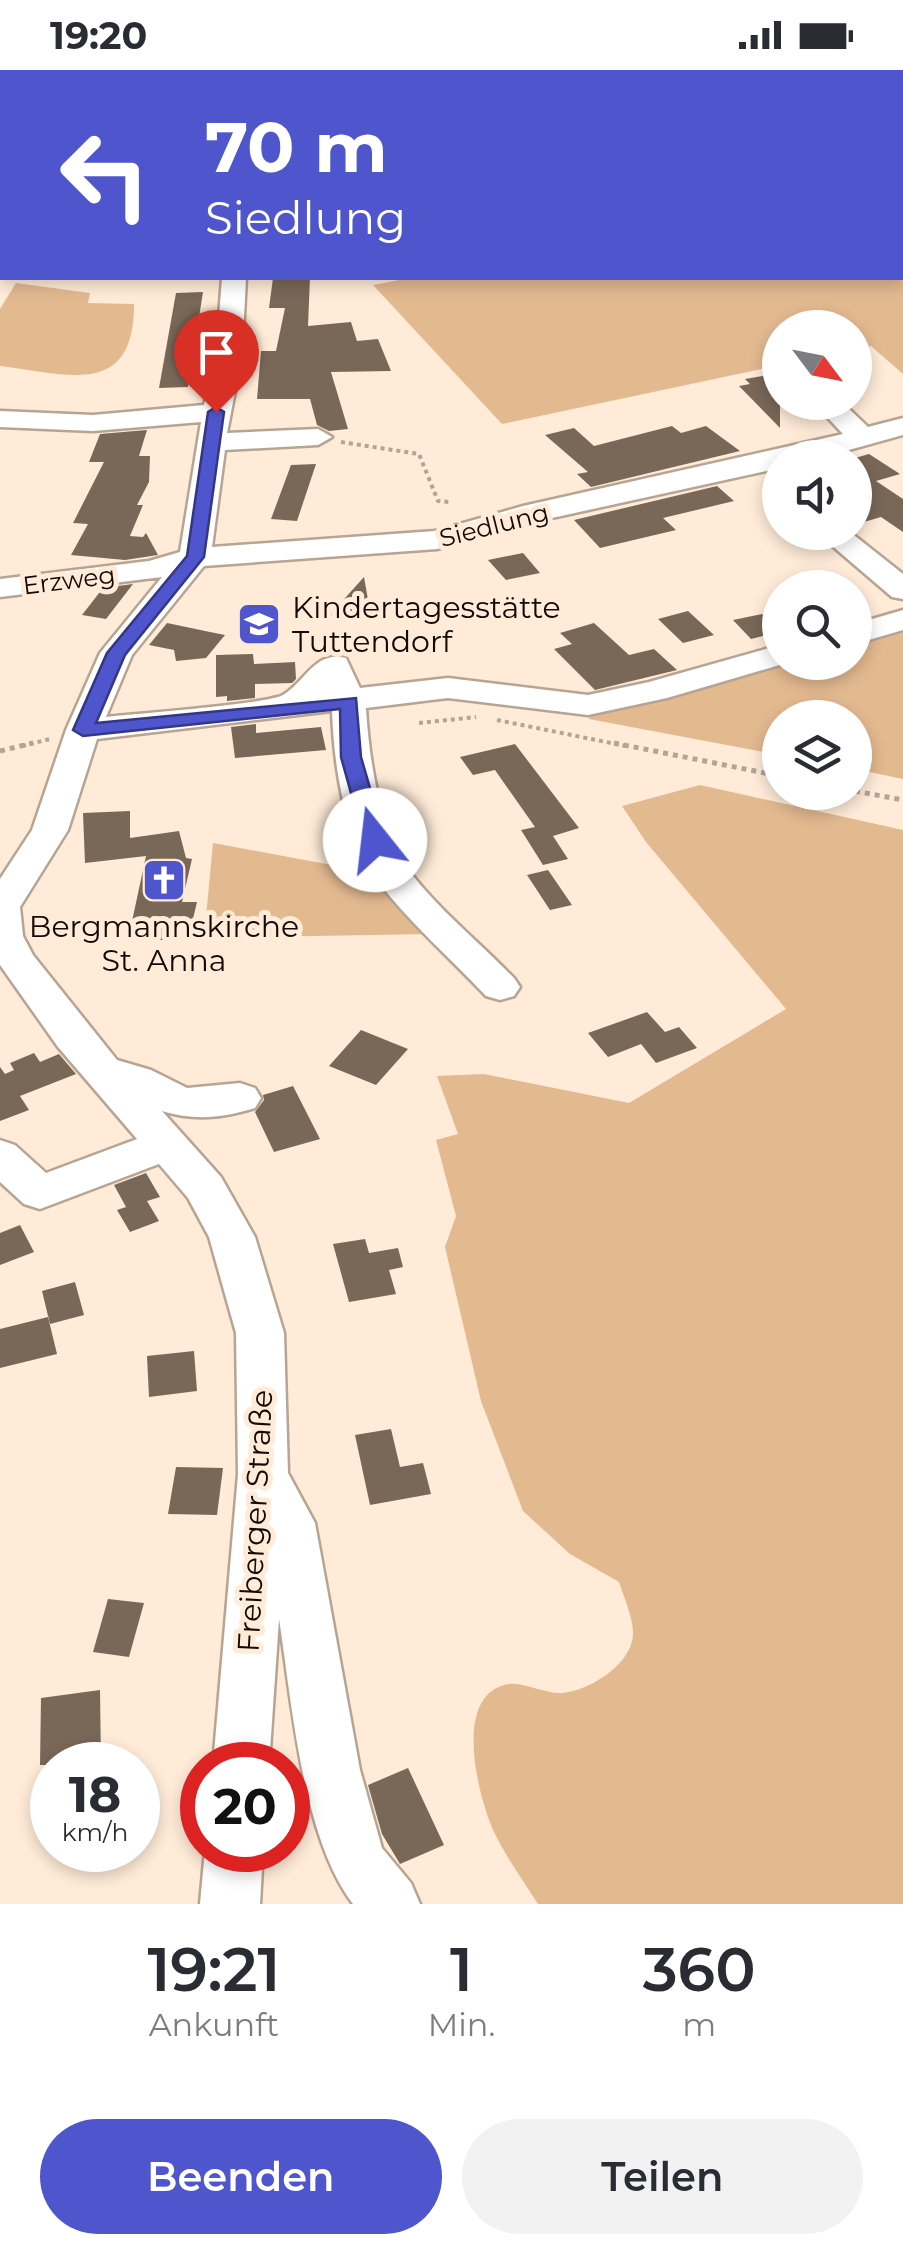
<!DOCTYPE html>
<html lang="de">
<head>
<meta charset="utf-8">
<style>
  :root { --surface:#fff; --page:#f2f2f3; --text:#2b2b33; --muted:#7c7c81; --accent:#4f55cc }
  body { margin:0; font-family:Montserrat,sans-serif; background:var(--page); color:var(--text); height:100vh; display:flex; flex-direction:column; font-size:38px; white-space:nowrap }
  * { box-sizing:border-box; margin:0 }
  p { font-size:32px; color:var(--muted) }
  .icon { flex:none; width:55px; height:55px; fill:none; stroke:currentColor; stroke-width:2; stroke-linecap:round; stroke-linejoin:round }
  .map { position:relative; height:1834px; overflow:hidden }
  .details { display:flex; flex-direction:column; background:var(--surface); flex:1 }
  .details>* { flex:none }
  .top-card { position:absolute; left:0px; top:0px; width:905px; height:210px; box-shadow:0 5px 15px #0003; background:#4f55cc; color:#fff; overflow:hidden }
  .needle { width:65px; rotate:122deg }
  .buttons { position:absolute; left:762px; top:240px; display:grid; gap:20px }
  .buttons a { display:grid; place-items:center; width:110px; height:110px; border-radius:50%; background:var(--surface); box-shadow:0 5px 15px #0003; font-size:50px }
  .speed { position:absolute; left:30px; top:1672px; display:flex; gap:20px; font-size:50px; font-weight:700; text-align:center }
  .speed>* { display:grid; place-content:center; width:130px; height:130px; border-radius:50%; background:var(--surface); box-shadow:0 5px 15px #0003; line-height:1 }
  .speed small { font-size:25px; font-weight:400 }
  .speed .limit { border:15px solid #d22; background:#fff; color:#111 }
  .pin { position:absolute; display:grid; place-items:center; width:85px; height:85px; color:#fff; margin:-102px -42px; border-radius:50% 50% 50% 0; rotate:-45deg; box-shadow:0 0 10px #0007 }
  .pin .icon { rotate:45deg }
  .me { position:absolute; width:110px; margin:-55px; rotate:344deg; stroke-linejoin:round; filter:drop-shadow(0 0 8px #0008) }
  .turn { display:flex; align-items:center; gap:35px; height:210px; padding:0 40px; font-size:45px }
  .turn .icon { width:130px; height:130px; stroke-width:2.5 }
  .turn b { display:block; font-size:70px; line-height:85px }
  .eta { display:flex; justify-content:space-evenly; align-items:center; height:170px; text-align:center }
  .eta b { font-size:60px; font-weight:600; line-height:70px }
  .primary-button { display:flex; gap:20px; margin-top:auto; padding:20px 40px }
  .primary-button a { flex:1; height:115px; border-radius:60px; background:var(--accent); color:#fff; font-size:40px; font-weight:600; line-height:115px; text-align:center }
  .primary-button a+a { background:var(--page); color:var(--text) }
  .status { display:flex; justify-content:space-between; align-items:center; height:70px; padding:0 50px; background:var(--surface); direction:ltr }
  .status svg { height:28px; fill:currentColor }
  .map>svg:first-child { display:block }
  .green { fill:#e3b990 }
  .building { fill:#796858 }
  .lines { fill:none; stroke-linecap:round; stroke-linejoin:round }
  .minor-casing { stroke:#b7a493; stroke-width:5 }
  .path-far2 { stroke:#b4a496; stroke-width:2.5; stroke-dasharray:2.5 2.5; stroke-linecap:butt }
  .path-far1 { stroke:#b4a496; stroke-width:4; stroke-dasharray:4 4; stroke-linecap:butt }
  .path { stroke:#b4a496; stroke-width:5; stroke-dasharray:5 5; stroke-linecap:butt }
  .minor { fill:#fff; fill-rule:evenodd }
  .route { fill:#4f55cc; stroke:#333785; stroke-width:2.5 }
  .labels { text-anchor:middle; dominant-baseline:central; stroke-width:10; stroke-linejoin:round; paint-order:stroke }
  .far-street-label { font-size:25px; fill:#110a05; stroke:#ffebd8 }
  .poi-label { font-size:30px; fill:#110a05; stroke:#ffebd8; text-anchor:start }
  .street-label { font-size:30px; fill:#110a05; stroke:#ffebd8 }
</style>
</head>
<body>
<div class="status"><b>19:20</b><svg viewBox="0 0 49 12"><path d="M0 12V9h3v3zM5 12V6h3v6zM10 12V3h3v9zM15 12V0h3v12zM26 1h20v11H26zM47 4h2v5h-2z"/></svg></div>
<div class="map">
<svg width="903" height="1834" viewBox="0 0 903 1834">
  <rect width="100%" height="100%" fill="#ffebd8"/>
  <g class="green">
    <path d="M903 182V304L871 276 855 280V258H780V295L502 354 373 215 410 208H902Z"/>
    <path d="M16 213 90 223 88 233 134 234C134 329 67 304 0 296V239Z"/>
    <path d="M903 557V709L855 699V648H780V685L589 649 592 641 611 640 780 592H855V571Z"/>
    <path d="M700 715 903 760V1834H538C523 1810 506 1787 494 1762 478 1727 451 1623 509 1614 525 1612 544 1624 562 1623 589 1621 633 1594 633 1563 633 1548 624 1527 619 1512L570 1484 523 1441 481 1331 445 1177 456 1146 436 1070 458 1064 437 1006 484 1004 629 1033 786 939 646 772 622 736Z"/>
    <path d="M213 773 380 804 432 864 204 868Z"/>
  </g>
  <g class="building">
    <path d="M273 208H310L308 256 351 252 357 271 378 269 391 301 331 302 348 359 329 361 317 355 310 329H257L261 281H276L285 238H269Z"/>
    <path d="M203 222 188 317 159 318 176 223Z"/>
    <path d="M780 303V358L739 316 750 314 745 309Z"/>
    <path d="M672 356 681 363 706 356 740 381 591 417 577 404 588 402 545 365 574 358 594 376Z"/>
    <path d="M147 360 139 386H150L149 412 137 435H143L130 466 143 467 146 463 158 485 125 490 71 485 88 454 73 453 104 392H89L100 364Z"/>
    <path d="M869 384 900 404 876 411 903 429V462L881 447 864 452 855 447V388Z"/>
    <path d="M316 394 297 451 271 449 291 395Z"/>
    <path d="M717 416 734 431 663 448 676 460 600 478 574 450Z"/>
    <path d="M523 483 540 503 506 510 488 490Z"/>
    <path d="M364 507 370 541 328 547Z"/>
    <path d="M133 514 106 549 82 545 103 518Z"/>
    <path d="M688 541 714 565 683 573 658 549Z"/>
    <path d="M762 544 780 562 751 569 733 550Z"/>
    <path d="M167 553 210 562 225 565 206 588 176 591 174 580 149 575Z"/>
    <path d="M594 553 629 585 654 579 677 600 595 620 554 579 572 574 560 563Z"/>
    <path d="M253 584 254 594 295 592 296 609 292 613 255 614V628L227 631V626L216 627V585Z"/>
    <path d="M256 654V663L321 657 326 680 235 688 231 657Z"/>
    <path d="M515 674 579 758 553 766 568 789 543 795 521 760 535 757 495 700 473 705 460 687Z"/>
    <path d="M130 741V768L179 761 186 788 192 789 182 832H197L192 853H176L171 870H128L146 786 85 793 83 743Z"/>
    <path d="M548 800 572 835 550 840 527 805Z"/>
    <path d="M647 942 665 962 679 957 697 978 656 993 641 974 608 987 588 963Z"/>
    <path d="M361 960 408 979 376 1015 329 996Z"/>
    <path d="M34 983 40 992 59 984 76 1004 20 1026 29 1040 0 1051V997L5 1004 14 1000 10 993Z"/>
    <path d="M293 1016 320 1069 274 1082 255 1042 264 1030 263 1025Z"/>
    <path d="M146 1103 160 1127 147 1131 159 1151 130 1162 117 1140 126 1137 114 1115Z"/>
    <path d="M20 1155 34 1182 0 1195V1163Z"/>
    <path d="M365 1169 369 1183 398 1178 403 1197 389 1200 396 1224 349 1232 333 1174Z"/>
    <path d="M75 1212 84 1245 50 1254 42 1221Z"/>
    <path d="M48 1247 57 1284 0 1298V1259Z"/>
    <path d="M194 1281 197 1321 149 1327 147 1286Z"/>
    <path d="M391 1359 400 1397 423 1393 431 1424 370 1435 355 1365Z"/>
    <path d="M176 1397 223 1398 217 1445 168 1444Z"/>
    <path d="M108 1529 144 1533 129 1587 93 1582Z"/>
    <path d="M100 1620 101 1695H40L41 1628Z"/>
    <path d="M408 1698 444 1775 400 1794 382 1764 368 1715Z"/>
  </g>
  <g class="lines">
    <g class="minor-casing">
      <g id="minor">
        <path d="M222 208H246L242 285 227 363 318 359 332 367 318 375 225 380 212 477 435 461 523 436 843 364 813 332H842L868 357 903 348V365L820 388H780V398L529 453 437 479 204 496 132 585 106 647C134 644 268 634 283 625 306 611 315 580 346 588L360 618 448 608 588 625 649 612 780 575V592H790L667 628 588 645 448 628 366 638C369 687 379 761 410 802 439 840 480 873 514 908L520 917 514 926 500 930 486 926C451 889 410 853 379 813 344 768 334 696 332 641L97 669 68 760 20 837 23 866 33 885 117 990 151 1000 187 1018 240 1013 255 1018 261 1028 255 1038C222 1048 195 1051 162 1041L221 1107 255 1167 284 1263 288 1403 315 1453 360 1700 382 1778 411 1813 420 1834H353C302 1767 292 1632 279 1549L269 1695H213L238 1404 236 1263 209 1167 188 1128 159 1094 40 1139 24 1134 0 1112V1070L15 1075 46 1103 137 1069 58 977 0 895V809L32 760 66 660 100 583 162 507 0 527V509L149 491 180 482 201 352 93 361 0 357V341L93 345 204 335 216 285Z"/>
        <path d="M816 462H850L903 504V529L892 527Z"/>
        <path d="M903 540V560L855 574V554Z"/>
        <path d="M205 1780H263L260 1834H200Z"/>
      </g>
    </g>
    <path class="path-far2" d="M833 0 848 2"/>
    <g class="path-far1">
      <path d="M341 372 419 384 438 431 449 432"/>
      <path d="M497 650 626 676"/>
      <path d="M419 653 476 647"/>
      <path d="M22 676 50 669"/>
    </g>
    <g class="path">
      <path d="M614 673 780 706"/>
      <path d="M0 681 33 673"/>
      <path d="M855 721 903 730"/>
    </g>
    <use href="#minor" class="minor"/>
  </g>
  <path class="route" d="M216 337 224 342 204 487 125 585 96 653 356 628 361 687 385 770 382 775 375 777 364 770 341 687 340 639 83 666 73 660 107 583 187 486 208 342Z"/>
  <defs>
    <g id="school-square" transform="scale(2.25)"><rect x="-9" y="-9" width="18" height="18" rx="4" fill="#4f55cc" stroke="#ffebd8"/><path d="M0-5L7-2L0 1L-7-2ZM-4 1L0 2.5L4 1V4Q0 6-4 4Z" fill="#fff"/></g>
    <g id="church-square" transform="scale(2.25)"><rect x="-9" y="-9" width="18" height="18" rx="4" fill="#4f55cc" stroke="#ffebd8"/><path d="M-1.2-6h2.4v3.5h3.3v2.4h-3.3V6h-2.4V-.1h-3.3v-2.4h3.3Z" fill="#fff"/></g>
  </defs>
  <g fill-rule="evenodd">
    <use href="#school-square" x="259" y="554"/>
    <use href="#church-square" x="164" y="810"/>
  </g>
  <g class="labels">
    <g class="far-street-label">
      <text transform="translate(494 455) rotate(-14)">Siedlung</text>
      <text transform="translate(69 510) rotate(-7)">Erzweg</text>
    </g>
    <g class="poi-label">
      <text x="292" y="537">Kindertagesstätte<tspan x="292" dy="34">Tuttendorf</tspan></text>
      <text x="164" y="856" text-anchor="middle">Bergmannskirche<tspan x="164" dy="34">St. Anna</tspan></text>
    </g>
    <g class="street-label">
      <text transform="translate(255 1451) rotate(-87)">Freiberger Straße</text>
    </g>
  </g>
</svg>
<div class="buttons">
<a><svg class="needle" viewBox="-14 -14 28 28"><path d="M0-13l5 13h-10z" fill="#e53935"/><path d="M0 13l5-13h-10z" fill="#7c7c81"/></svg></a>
<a><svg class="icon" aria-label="sound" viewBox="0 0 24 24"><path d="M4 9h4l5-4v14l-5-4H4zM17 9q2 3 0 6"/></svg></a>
<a><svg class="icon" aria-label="search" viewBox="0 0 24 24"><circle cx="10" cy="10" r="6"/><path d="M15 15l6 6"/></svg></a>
<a><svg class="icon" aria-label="layers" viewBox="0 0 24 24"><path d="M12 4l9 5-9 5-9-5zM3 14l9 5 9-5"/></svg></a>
</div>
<div class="speed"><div>18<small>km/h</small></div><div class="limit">20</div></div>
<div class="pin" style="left:216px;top:342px;background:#d93025"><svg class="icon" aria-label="arrive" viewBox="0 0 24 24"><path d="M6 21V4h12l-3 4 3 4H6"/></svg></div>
<svg class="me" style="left:375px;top:770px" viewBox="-20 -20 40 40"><circle r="19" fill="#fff"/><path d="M0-13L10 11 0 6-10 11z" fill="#4f55cc"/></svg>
<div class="top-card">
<div class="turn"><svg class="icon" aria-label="left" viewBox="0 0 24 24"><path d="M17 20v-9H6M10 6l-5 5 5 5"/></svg><div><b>70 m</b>Siedlung</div></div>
</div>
</div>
<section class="details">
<div class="eta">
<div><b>19:21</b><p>Ankunft</p></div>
<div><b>1</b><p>Min.</p></div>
<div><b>360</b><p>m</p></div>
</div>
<div class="primary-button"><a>Beenden</a><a>Teilen</a></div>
</section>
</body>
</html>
